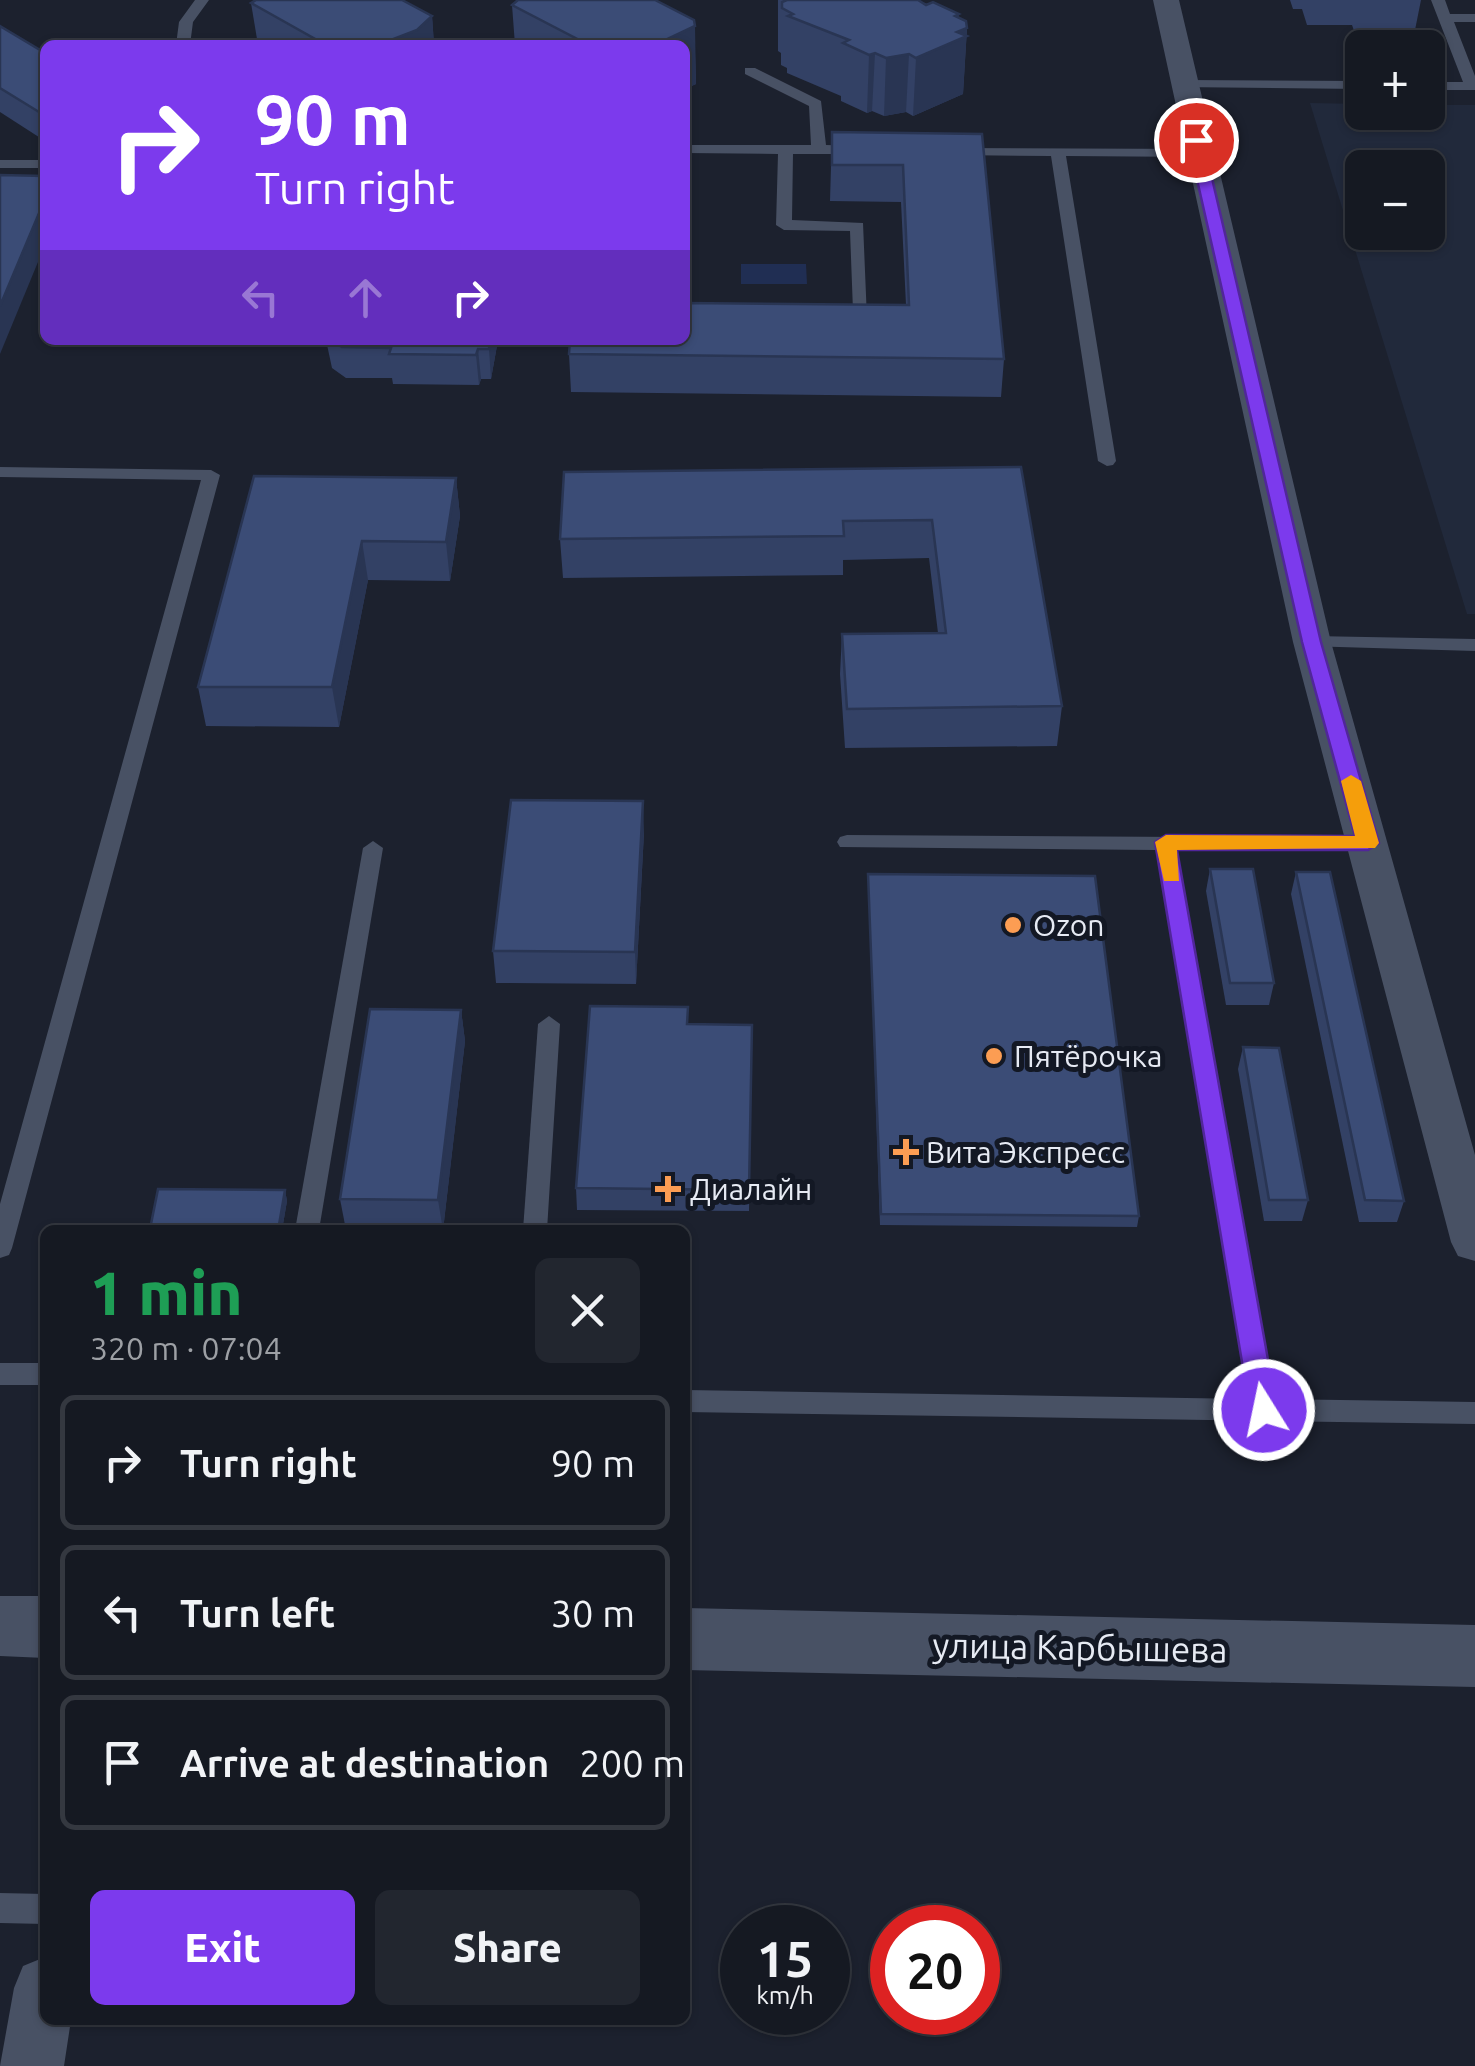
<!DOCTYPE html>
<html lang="en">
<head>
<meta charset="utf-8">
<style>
  :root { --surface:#151922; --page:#22262f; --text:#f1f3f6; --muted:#9da0a5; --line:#343840; --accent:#7c3aed }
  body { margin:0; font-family:Ubuntu,sans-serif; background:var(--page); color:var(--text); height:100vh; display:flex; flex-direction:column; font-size:38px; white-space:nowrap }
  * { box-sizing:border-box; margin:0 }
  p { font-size:32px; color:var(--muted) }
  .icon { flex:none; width:55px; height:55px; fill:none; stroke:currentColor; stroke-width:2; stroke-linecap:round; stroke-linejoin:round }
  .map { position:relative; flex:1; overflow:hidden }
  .details { position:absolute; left:40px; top:1225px; width:650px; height:800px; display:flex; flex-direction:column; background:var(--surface); border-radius:15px; box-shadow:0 2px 8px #0004,0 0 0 2px var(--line) }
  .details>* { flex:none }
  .hud { position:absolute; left:40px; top:40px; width:650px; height:305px; border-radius:15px; box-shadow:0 2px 8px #0004,0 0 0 2px var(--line); background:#7c3aed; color:#fff; overflow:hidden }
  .tools { position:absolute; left:1345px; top:30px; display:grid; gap:20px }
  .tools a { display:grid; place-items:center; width:100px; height:100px; border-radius:15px; background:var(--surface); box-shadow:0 2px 8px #0004,0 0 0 2px var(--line); font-size:50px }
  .speed { position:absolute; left:720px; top:1905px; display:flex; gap:20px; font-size:50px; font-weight:700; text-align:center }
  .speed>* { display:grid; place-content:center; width:130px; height:130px; border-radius:50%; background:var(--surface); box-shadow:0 2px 8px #0004,0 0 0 2px var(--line); line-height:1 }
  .speed small { font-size:25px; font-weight:400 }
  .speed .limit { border:15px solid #d22; background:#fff; color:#111 }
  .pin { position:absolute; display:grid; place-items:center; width:85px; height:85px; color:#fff; margin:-42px; border:5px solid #fff; border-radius:50%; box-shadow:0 2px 10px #0007 }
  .me { position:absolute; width:110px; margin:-55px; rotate:350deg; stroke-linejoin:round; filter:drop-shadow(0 0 8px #0008) }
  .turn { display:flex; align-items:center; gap:35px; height:210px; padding:0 50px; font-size:45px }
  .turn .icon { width:130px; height:130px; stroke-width:2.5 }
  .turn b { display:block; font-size:70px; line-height:85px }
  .lanes { display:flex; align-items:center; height:95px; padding:0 50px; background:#0003; justify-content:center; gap:50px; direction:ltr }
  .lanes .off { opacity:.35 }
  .round { display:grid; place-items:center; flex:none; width:105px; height:105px; border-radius:15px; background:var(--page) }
  .overview { display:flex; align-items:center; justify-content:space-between; height:170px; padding:0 50px }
  h1 { font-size:60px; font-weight:800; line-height:75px; color:#1e9e55 }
  .action { display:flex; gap:20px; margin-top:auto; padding:20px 50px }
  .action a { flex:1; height:115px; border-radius:15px; background:var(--accent); color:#fff; font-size:40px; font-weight:800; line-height:115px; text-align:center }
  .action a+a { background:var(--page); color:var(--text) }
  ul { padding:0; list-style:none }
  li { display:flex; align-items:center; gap:30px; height:135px; margin:0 20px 15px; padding:0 30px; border:5px solid var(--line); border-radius:15px }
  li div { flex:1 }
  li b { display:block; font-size:38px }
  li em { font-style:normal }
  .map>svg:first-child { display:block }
  .built { fill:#21293b; fill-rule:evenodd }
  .green { fill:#202e53 }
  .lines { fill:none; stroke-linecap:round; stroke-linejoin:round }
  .service { fill:#485164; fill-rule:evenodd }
  .minor { fill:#485164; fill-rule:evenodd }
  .tertiary { fill:#485164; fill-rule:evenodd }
  .wall { fill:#334165 }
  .shaded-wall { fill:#293553 }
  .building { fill:#3b4c76; stroke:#293553; stroke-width:2.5 }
  .route { fill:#7c3aed; stroke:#51269a; stroke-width:2.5 }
  .slow { fill:#f59e0b }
  .poi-dot { fill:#fc9d53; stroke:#131824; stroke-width:4 }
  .labels { text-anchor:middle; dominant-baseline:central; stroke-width:10; stroke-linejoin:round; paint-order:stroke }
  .poi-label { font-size:30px; fill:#e6eaf3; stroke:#131824; text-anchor:start }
  .near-street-label { font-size:35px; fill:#e6eaf3; stroke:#131824 }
</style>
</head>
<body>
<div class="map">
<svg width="1475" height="2066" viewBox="0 0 1475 2066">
  <rect width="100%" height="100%" fill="#1c212e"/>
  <path class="built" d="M1310 103 1362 104V112H1428V105H1475V614H1467ZM1362 168H1428V232H1362Z"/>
  <path class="green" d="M741 264H806L807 284H741Z"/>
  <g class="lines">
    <g class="service">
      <path d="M195 0H209L193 22 190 45H176L179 22Z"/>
      <path d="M1431 0H1445L1450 14H1475V22H1454L1475 76V90H1428V82H1463Z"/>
      <path d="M745 68H755L821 101 826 145 861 146 868 150 861 154H793L792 220 863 223 867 319 844 321 836 316 853 311 850 231 784 230 776 225 778 154 685 153V145H811L809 106 745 74Z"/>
      <path d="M1183 80 1362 81V89L1178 87V81Z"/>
      <path d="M948 148 1199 149 1206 153 1199 157 1066 156 1116 461 1113 465 1107 466 1098 461 1051 156 953 155 948 154Z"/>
      <rect x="0" y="160" width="45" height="8"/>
      <path d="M0 467 211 470 220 475 12 1248 9 1255 0 1258V1204L201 480 0 477Z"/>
      <path d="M1312 636 1475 639V651L1305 646V638Z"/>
      <path d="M847 835 1375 838 1378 843 1368 850H1177L1274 1399 1475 1402V1424L685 1412V1390L1248 1399 1156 850 840 847 837 842 840 837Z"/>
      <path d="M373 841 383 848 319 1230H295L363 848Z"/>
      <path d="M549 1016 560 1024 547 1230H523L538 1024Z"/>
      <rect x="0" y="1363" width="45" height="22"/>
      <path d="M0 1893 45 1894V1924L0 1923Z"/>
    </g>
    <g class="minor">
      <path d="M1153 0H1179L1331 642 1475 1155V1261L1458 1256 1451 1242 1293 642Z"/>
      <path d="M45 1957V2020H71L64 2066H0L14 1988 23 1966Z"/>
    </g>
    <g class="tertiary">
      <path d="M0 1596H45V1658L0 1656Z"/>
      <path d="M685 1608 1475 1625V1687L685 1670Z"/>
    </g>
  </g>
  <g class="wall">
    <path d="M517 0H655L694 20 696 84 685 89V45H515L512 5Z"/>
    <path d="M778 0H918L959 18 967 28 963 94 913 116 906 112 884 116 872 111 867 113 841 101V96L787 73V68L781 65V53L778 51Z"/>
    <path d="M1290 0H1421L1413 40 1357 39 1352 25H1307L1302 9H1293Z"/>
    <path d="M251 3 432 16 434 45H258Z"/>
    <path d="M0 26 45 53V141L0 112Z"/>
    <path d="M832 132 982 134 1004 359 1001 397 571 392 569 354 906 305 901 202 830 201Z"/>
    <path d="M326 340H498L491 379H481L479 385 393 384 392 378H346L332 368Z"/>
    <path d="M1021 467 1062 706 1057 746 845 748 840 674 842 634 938 633 929 558 843 560V575L563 578 560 539Z"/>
    <path d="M254 476 456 478 460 516 450 581 368 580 339 727 206 726 198 687Z"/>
    <path d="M644 832 636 984 496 983 493 951Z"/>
    <path d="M1210 869 1274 983 1269 1005H1226L1206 891Z"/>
    <path d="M1296 872 1404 1201 1397 1222H1359L1291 894Z"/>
    <path d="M868 874 1139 1216 1137 1227 880 1225Z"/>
    <path d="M688 1007V1024L752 1025 749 1211 577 1210 576 1188Z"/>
    <path d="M461 1010 465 1041 443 1230H346L340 1199Z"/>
    <path d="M1243 1047 1308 1200 1302 1221H1264L1238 1069Z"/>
    <path d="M285 1190 287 1201 282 1230H152L151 1224Z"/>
  </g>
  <g class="shaded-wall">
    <path d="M959 14 958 32 967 28 963 94 913 116 916 58 955 16Z"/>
    <path d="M432 16 434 45H378Z"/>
    <path d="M695 26 696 84 685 89V45H655Z"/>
    <path d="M875 53 872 111 867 113 869 55Z"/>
    <path d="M909 54 906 112 884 116 886 58Z"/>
    <path d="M45 110V141L39 112Z"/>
    <path d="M45 199V245L0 354V306Z"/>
    <path d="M490 340H498L491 379 489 349Z"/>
    <path d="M478 349 481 379 479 385 476 355Z"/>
    <path d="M456 478 460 516 450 581 446 542Z"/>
    <path d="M362 541 368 580 339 727 332 687Z"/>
    <path d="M643 801 644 832 636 984 635 952Z"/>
    <path d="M461 1010 465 1041 443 1230 438 1200Z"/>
    <path d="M285 1190 287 1201 282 1230H280L279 1225Z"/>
  </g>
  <g class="building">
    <path d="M256 0H402L432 16 417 30 378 45H326L251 3Z"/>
    <path d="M518 0H655L694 20 695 26 655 45H589L512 5Z"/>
    <path d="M787 0H918L926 5 933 2 959 14 955 16 966 21 967 28 957 32 967 36 916 58 909 54 886 58 875 53 869 55 843 43 849 40 788 16 793 14 782 8V2Z"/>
    <path d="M0 26 45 53V110L39 112 0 88Z"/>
    <path d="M832 132 982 134 1004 359 569 354 570 340H685V303L909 305 903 165H832Z"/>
    <path d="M0 175 45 176V199L0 306Z"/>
    <path d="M330 340H490L489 349H478L476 355 389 354 391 348 342 347Z"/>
    <path d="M1021 467 1062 706 847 709 842 634 946 633 932 520 843 521 844 536 560 539 564 472Z"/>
    <path d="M254 476 456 478 446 542 362 541 332 687H198Z"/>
    <path d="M511 800 643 801 635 952 493 951Z"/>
    <path d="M1210 869H1253L1274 983H1230Z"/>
    <path d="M1296 872H1330L1404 1201 1365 1200Z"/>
    <path d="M868 874 1095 876 1139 1216 881 1214Z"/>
    <path d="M590 1006 688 1007 687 1024 752 1025 749 1190 576 1188Z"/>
    <path d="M370 1009 461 1010 438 1200 340 1199Z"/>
    <path d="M1243 1047 1279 1048 1308 1200H1269Z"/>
    <path d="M158 1189 285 1190 279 1225 151 1224Z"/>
  </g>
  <path class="route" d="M1196 136 1203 140 1321 642 1379 843 1368 850H1177L1277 1410 1264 1421 1250 1410 1155 842 1166 835 1355 836 1302 642 1188 140Z"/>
  <path class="slow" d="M1351 775 1361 781 1379 843 1375 848 1177 850 1179 881H1164L1155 842 1166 835 1355 836 1341 781Z"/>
  <g class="poi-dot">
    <circle cx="1013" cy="925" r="10"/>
    <circle cx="994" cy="1056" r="10"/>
    <path d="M901 1137h10v10h10v10h-10v10h-10v-10h-10v-10h10z"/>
    <path d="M663 1174h10v10h10v10h-10v10h-10v-10h-10v-10h10z"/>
  </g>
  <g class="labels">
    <g class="poi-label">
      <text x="1033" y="925">Ozon</text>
      <text x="1014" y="1056">Пятёрочка</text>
      <text x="926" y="1152">Вита Экспресс</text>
      <text x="690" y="1189">Диалайн</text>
    </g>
    <g class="near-street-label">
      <text transform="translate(1080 1647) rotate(1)">улица Карбышева</text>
    </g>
  </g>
</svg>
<div class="tools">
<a>+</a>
<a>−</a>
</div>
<div class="speed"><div>15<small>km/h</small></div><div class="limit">20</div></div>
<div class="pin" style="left:1196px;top:140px;background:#d93025"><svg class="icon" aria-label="arrive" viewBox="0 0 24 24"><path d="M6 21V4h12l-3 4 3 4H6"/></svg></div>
<svg class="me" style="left:1264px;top:1410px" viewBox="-20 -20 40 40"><circle r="17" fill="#7c3aed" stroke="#fff" stroke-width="3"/><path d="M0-11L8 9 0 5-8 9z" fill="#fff"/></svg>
<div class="hud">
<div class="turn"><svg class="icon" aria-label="right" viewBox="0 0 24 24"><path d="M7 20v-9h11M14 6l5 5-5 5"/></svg><div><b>90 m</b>Turn right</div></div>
<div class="lanes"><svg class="icon off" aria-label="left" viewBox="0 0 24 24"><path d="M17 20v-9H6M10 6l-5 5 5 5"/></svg><svg class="icon off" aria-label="ahead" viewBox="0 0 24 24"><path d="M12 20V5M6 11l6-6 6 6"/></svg><svg class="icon" aria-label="right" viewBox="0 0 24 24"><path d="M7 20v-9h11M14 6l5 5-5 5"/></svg></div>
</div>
<section class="details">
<div class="overview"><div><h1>1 min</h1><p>320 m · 07:04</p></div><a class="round"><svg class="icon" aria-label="close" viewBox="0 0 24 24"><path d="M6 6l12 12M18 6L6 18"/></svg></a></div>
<ul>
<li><svg class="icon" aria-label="right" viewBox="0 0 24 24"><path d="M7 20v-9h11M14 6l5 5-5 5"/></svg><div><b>Turn right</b></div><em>90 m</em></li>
<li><svg class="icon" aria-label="left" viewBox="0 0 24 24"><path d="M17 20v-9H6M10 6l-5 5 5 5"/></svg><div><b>Turn left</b></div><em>30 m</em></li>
<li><svg class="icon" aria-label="arrive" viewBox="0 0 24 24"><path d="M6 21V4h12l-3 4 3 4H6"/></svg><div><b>Arrive at destination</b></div><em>200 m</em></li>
</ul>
<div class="action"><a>Exit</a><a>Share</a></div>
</section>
</div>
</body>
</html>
